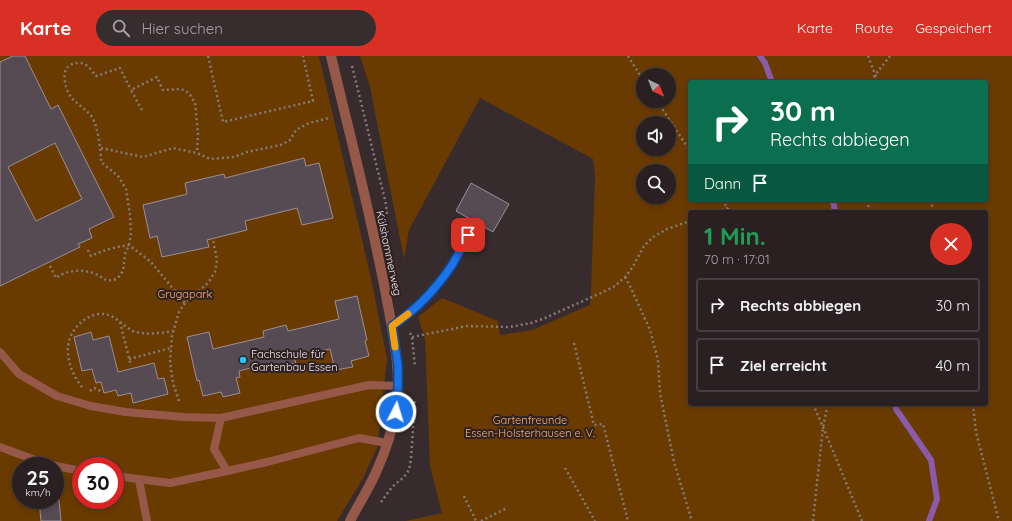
<!DOCTYPE html>
<html lang="de">
<head>
<meta charset="utf-8">
<style>
  :root { --surface:#2a2022; --page:#362d2f; --text:#f1f3f6; --muted:#a5a3a5; --line:#463e40; --accent:#d93025 }
  body { margin:0; font-family:Quicksand,sans-serif; background:var(--page); color:var(--text); height:100vh; display:flex; flex-direction:column; font-size:15px; white-space:nowrap }
  * { box-sizing:border-box; margin:0 }
  p { font-size:13px; color:var(--muted) }
  .icon { flex:none; width:22px; height:22px; fill:none; stroke:currentColor; stroke-width:2; stroke-linecap:round; stroke-linejoin:round }
  .map { position:relative; flex:1; overflow:hidden }
  .sheet { position:absolute; left:688px; top:154px; width:300px; height:196px; display:flex; flex-direction:column; background:var(--surface); border-radius:4px; box-shadow:0 2px 6px #0003,0 0 0 1px var(--line) }
  .sheet>* { flex:none }
  .top-card { position:absolute; left:688px; top:24px; width:300px; height:122px; border-radius:4px; box-shadow:0 2px 6px #0003,0 0 0 1px var(--line); background:#0b6e4f; color:#fff; overflow:hidden }
  .needle { width:26px; rotate:137deg }
  .buttons { position:absolute; left:636px; top:12px; display:grid; gap:8px }
  .buttons a { display:grid; place-items:center; width:40px; height:40px; border-radius:50%; background:var(--surface); box-shadow:0 2px 6px #0003,0 0 0 1px var(--line); font-size:20px }
  .speed { position:absolute; left:12px; top:401px; display:flex; gap:8px; font-size:20px; font-weight:700; text-align:center }
  .speed>* { display:grid; place-content:center; width:52px; height:52px; border-radius:50%; background:var(--surface); box-shadow:0 2px 6px #0003,0 0 0 1px var(--line); line-height:1 }
  .speed small { font-size:10px; font-weight:400 }
  .speed .limit { border:6px solid #d22; background:#fff; color:#111 }
  .pin { position:absolute; display:grid; place-items:center; width:34px; height:34px; color:#fff; margin:-17px; border-radius:8px; box-shadow:0 2px 6px #0006 }
  .me { position:absolute; width:44px; margin:-22px; rotate:5deg; stroke-linejoin:round; filter:drop-shadow(0 0 3px #0008) }
  .turn { display:flex; align-items:center; gap:14px; height:84px; padding:0 16px; font-size:18px }
  .turn .icon { width:52px; height:52px; stroke-width:2.5 }
  .turn b { display:block; font-size:28px; line-height:34px }
  .then { display:flex; align-items:center; height:38px; padding:0 16px; background:#0003; gap:8px; font-size:15px }
  .round { display:grid; place-items:center; flex:none; width:42px; height:42px; border-radius:21px; background:var(--page) }
  .summary { display:flex; align-items:center; justify-content:space-between; height:68px; padding:0 16px }
  h1 { font-size:24px; font-weight:700; line-height:30px; color:#1e9e55 }
  ul { padding:0; list-style:none }
  li { display:flex; align-items:center; gap:12px; height:54px; margin:0 8px 6px; padding:0 8px; border:2px solid var(--line); border-radius:4px }
  li div { flex:1 }
  li b { display:block; font-size:15px }
  li em { font-style:normal }
  header { display:flex; align-items:center; gap:24px; box-sizing:border-box; height:56px; padding:0 20px; background:var(--accent); color:#fff }
  header strong { font-size:19px }
  nav { display:flex; gap:22px; margin-inline-start:auto; font-size:14px }
  .search { width:280px; height:36px; background:var(--page); display:flex; align-items:center; gap:10px; box-sizing:border-box; padding:0 14px; border-radius:22px; color:var(--muted); font-size:15px }
  .map>svg:first-child { display:block }
  .green { fill:#6a3b00; fill-rule:evenodd }
  .lines { fill:none; stroke-linecap:round; stroke-linejoin:round }
  .stream { stroke:#8a5ba9; stroke-width:6 }
  .building { fill:#574b53; stroke:#9c8e97; fill-rule:evenodd }
  .path { stroke:#857a7b; stroke-width:2.5; stroke-dasharray:2 3; stroke-linecap:butt }
  .service { stroke:#965949; stroke-width:8 }
  .minor { stroke:#965949; stroke-width:10 }
  .route-casing { stroke:#114b97; stroke-width:10 }
  .route { stroke:#1a73e8; stroke-width:7 }
  .slow { stroke:#f59e0b; stroke-width:7 }
  .poi-dot { fill:#1fc9fd; stroke:#2e2123; stroke-width:1.5 }
  .labels { text-anchor:middle; dominant-baseline:central; stroke-width:4; stroke-linejoin:round; paint-order:stroke }
  .street-label { font-size:11px; fill:#f4ebec; stroke:#2e2123 }
  .park-label { font-size:11px; fill:#ffb26a; stroke:#2e2123 }
  .poi-label { font-size:11px; fill:#f4ebec; stroke:#2e2123; text-anchor:start }
</style>
</head>
<body>
<header>
<strong>Karte</strong>
<div class="search"><svg class="icon" aria-label="search" viewBox="0 0 24 24"><circle cx="10" cy="10" r="6"/><path d="M15 15l6 6"/></svg>Hier suchen</div>
<nav><a>Karte</a><a>Route</a><a>Gespeichert</a></nav>
</header>
<div class="map">
<svg width="1012" height="465" viewBox="0 0 1012 465">
  <rect width="100%" height="100%" fill="#382b2d"/>
  <g class="green">
    <path d="M0 0H319L371 222 387 303 377 392 362 424 337 465H0ZM21 410H55V444H21ZM81 410H115V444H81Z"/>
    <path d="M360 0H1012V465H406L442 457 430 410 425 283 418 261 442 242 498 265 500 279 532 274 590 249 591 235 595 120 593 103 480 42 409 174 404 203 370 31ZM643 19H669V45H643ZM690 26H986V144H690ZM643 67H669V93H643ZM643 115H669V141H643ZM690 156H986V348H690Z"/>
  </g>
  <g class="lines">
    <g class="stream">
      <path d="M760 0 765 7 772 26"/>
      <path d="M833 144 835 156"/>
      <path d="M895 348 896 353 931 404 937 443 929 465"/>
    </g>
  </g>
  <g class="building">
    <path d="M13 0H25L51 53 58 49 114 161 89 173 92 182 78 188 80 191 0 230V6ZM55 87 82 143 36 165 8 111Z"/>
    <path d="M304 102 306 110 319 107 333 162 302 169 297 152 245 165 247 174 207 184 209 191 162 201 157 180 150 182 143 149 187 138 185 127 224 118 225 122Z"/>
    <path d="M471 127 509 148 493 176 456 155Z"/>
    <path d="M357 240 367 284 365 285 369 300 351 305 353 311 335 314 330 293 294 301 296 307 272 312 270 307 239 315 240 321 236 322 240 337 223 341 221 336 203 340 199 324 197 325 187 281 209 276 213 293 264 281 263 275 286 269 288 275 339 263 335 245Z"/>
    <path d="M91 276 93 284 109 280 118 316 154 307 158 323 164 322 168 338 133 347 131 337 118 340 116 334 104 337 101 326 96 327 92 313 82 315 74 281Z"/>
    <path d="M39 444H59L61 465H41Z"/>
  </g>
  <g class="lines">
    <g class="path">
      <path d="M208 0 223 66 313 45 303 0"/>
      <path d="M628 0 643 24"/>
      <path d="M868 0 878 26"/>
      <path d="M352 10 386 148 387 159"/>
      <path d="M872 26 875 19 890 0"/>
      <path d="M657 45 690 95"/>
      <path d="M142 54 131 34 157 21 163 34 181 33 189 37 195 47 198 77 197 97"/>
      <path d="M101 92 143 101 173 92 197 97 210 103 234 101 247 96 281 89 290 84 296 74 309 67 329 62"/>
      <path d="M722 144 730 156"/>
      <path d="M930 144 934 156"/>
      <path d="M717 156 728 152"/>
      <path d="M868 156 869 144"/>
      <path d="M88 194 91 200C104 194 115 191 129 189L151 206 185 247"/>
      <path d="M50 210 56 222C66 214 82 213 93 217 105 221 103 227 117 223L123 215 125 198 129 189 131 177 130 159 126 133 118 120 101 106C101 94 98 71 92 61 83 49 71 47 66 31 65 27 64 21 65 16 67 9 73 7 80 7 87 7 92 15 96 20L120 12 131 34"/>
      <path d="M625 221 631 232 650 274 658 304 660 337 674 406 692 465"/>
      <path d="M120 266 131 310"/>
      <path d="M410 277 412 281 415 311"/>
      <path d="M412 281 467 270 510 271 531 267 545 262 603 236 615 230 625 221 632 212 644 190 653 181 667 173 690 165"/>
      <path d="M574 287 594 369 603 368 628 465"/>
      <path d="M129 303 171 292"/>
      <path d="M82 331C72 319 65 300 69 285 73 269 93 252 111 260 120 264 127 274 136 276 148 279 161 277 173 275"/>
      <path d="M90 335 94 332 98 333 101 336"/>
      <path d="M179 345 173 327 170 307 172 280 179 256 185 247 208 227 215 216 217 204 213 184"/>
      <path d="M813 348 823 371 862 465"/>
      <path d="M973 348 976 376 999 465"/>
      <path d="M565 412 595 465"/>
      <path d="M464 440 476 465"/>
      <path d="M381 446 392 431 404 421 409 414 411 403 415 344"/>
      <path d="M481 465 507 452"/>
      <path d="M813 465 823 371 828 348"/>
    </g>
    <g class="service">
      <path d="M392 270C416 254 436 233 452 209 458 199 463 189 468 179"/>
      <path d="M0 296 19 318 57 340 91 350 125 356 184 361 221 362"/>
      <path d="M387 387 359 382 267 406 227 415 214 393 221 362 369 329 398 330"/>
      <path d="M0 391 46 408 81 415"/>
      <path d="M115 420 170 427 227 415"/>
      <path d="M139 424 147 465"/>
    </g>
    <path class="minor" d="M331 0C350 80 371 159 386 239 393 278 403 318 395 357 392 376 385 396 377 414 370 431 358 449 350 465"/>
  </g>
  <g class="lines">
    <g class="route-casing">
      <path id="route" d="M396 356 398 330V309L392 270C416 254 436 233 452 209 458 199 463 189 468 179"/>
    </g>
    <use href="#route" class="route"/>
    <path class="slow" d="M395 291 392 270 408 258"/>
  </g>
  <circle class="poi-dot" cx="243" cy="304" r="4"/>
  <g class="labels">
    <g class="street-label">
      <text transform="translate(389 197) rotate(78)">Külshammerweg</text>
    </g>
    <g class="park-label">
      <text x="185" y="238">Grugapark</text>
      <text x="530" y="364">Gartenfreunde<tspan x="530" dy="13">Essen-Holsterhausen e. V.</tspan></text>
    </g>
    <g class="poi-label">
      <text x="251" y="298">Fachschule für<tspan x="251" dy="13">Gartenbau Essen</tspan></text>
    </g>
  </g>
</svg>
<div class="buttons">
<a><svg class="needle" viewBox="-14 -14 28 28"><path d="M0-13l5 13h-10z" fill="#e53935"/><path d="M0 13l5-13h-10z" fill="#a5a3a5"/></svg></a>
<a><svg class="icon" aria-label="sound" viewBox="0 0 24 24"><path d="M4 9h4l5-4v14l-5-4H4zM17 9q2 3 0 6"/></svg></a>
<a><svg class="icon" aria-label="search" viewBox="0 0 24 24"><circle cx="10" cy="10" r="6"/><path d="M15 15l6 6"/></svg></a>
</div>
<div class="speed"><div>25<small>km/h</small></div><div class="limit">30</div></div>
<div class="pin" style="left:468px;top:179px;background:#d93025"><svg class="icon" aria-label="arrive" viewBox="0 0 24 24"><path d="M6 21V4h12l-3 4 3 4H6"/></svg></div>
<svg class="me" style="left:396px;top:356px" viewBox="-20 -20 40 40"><circle r="17" fill="#1a73e8" stroke="#fff" stroke-width="3"/><path d="M0-11L8 9 0 5-8 9z" fill="#fff"/></svg>
<div class="top-card">
<div class="turn"><svg class="icon" aria-label="right" viewBox="0 0 24 24"><path d="M7 20v-9h11M14 6l5 5-5 5"/></svg><div><b>30 m</b>Rechts abbiegen</div></div>
<div class="then">Dann<svg class="icon" aria-label="arrive" viewBox="0 0 24 24"><path d="M6 21V4h12l-3 4 3 4H6"/></svg></div>
</div>
<section class="sheet">
<div class="summary"><div><h1>1 Min.</h1><p>70 m · 17:01</p></div><a class="round" style="background:#d93025;color:#fff"><svg class="icon" aria-label="close" viewBox="0 0 24 24"><path d="M6 6l12 12M18 6L6 18"/></svg></a></div>
<ul>
<li><svg class="icon" aria-label="right" viewBox="0 0 24 24"><path d="M7 20v-9h11M14 6l5 5-5 5"/></svg><div><b>Rechts abbiegen</b></div><em>30 m</em></li>
<li><svg class="icon" aria-label="arrive" viewBox="0 0 24 24"><path d="M6 21V4h12l-3 4 3 4H6"/></svg><div><b>Ziel erreicht</b></div><em>40 m</em></li>
</ul>
</section>
</div>
</body>
</html>
